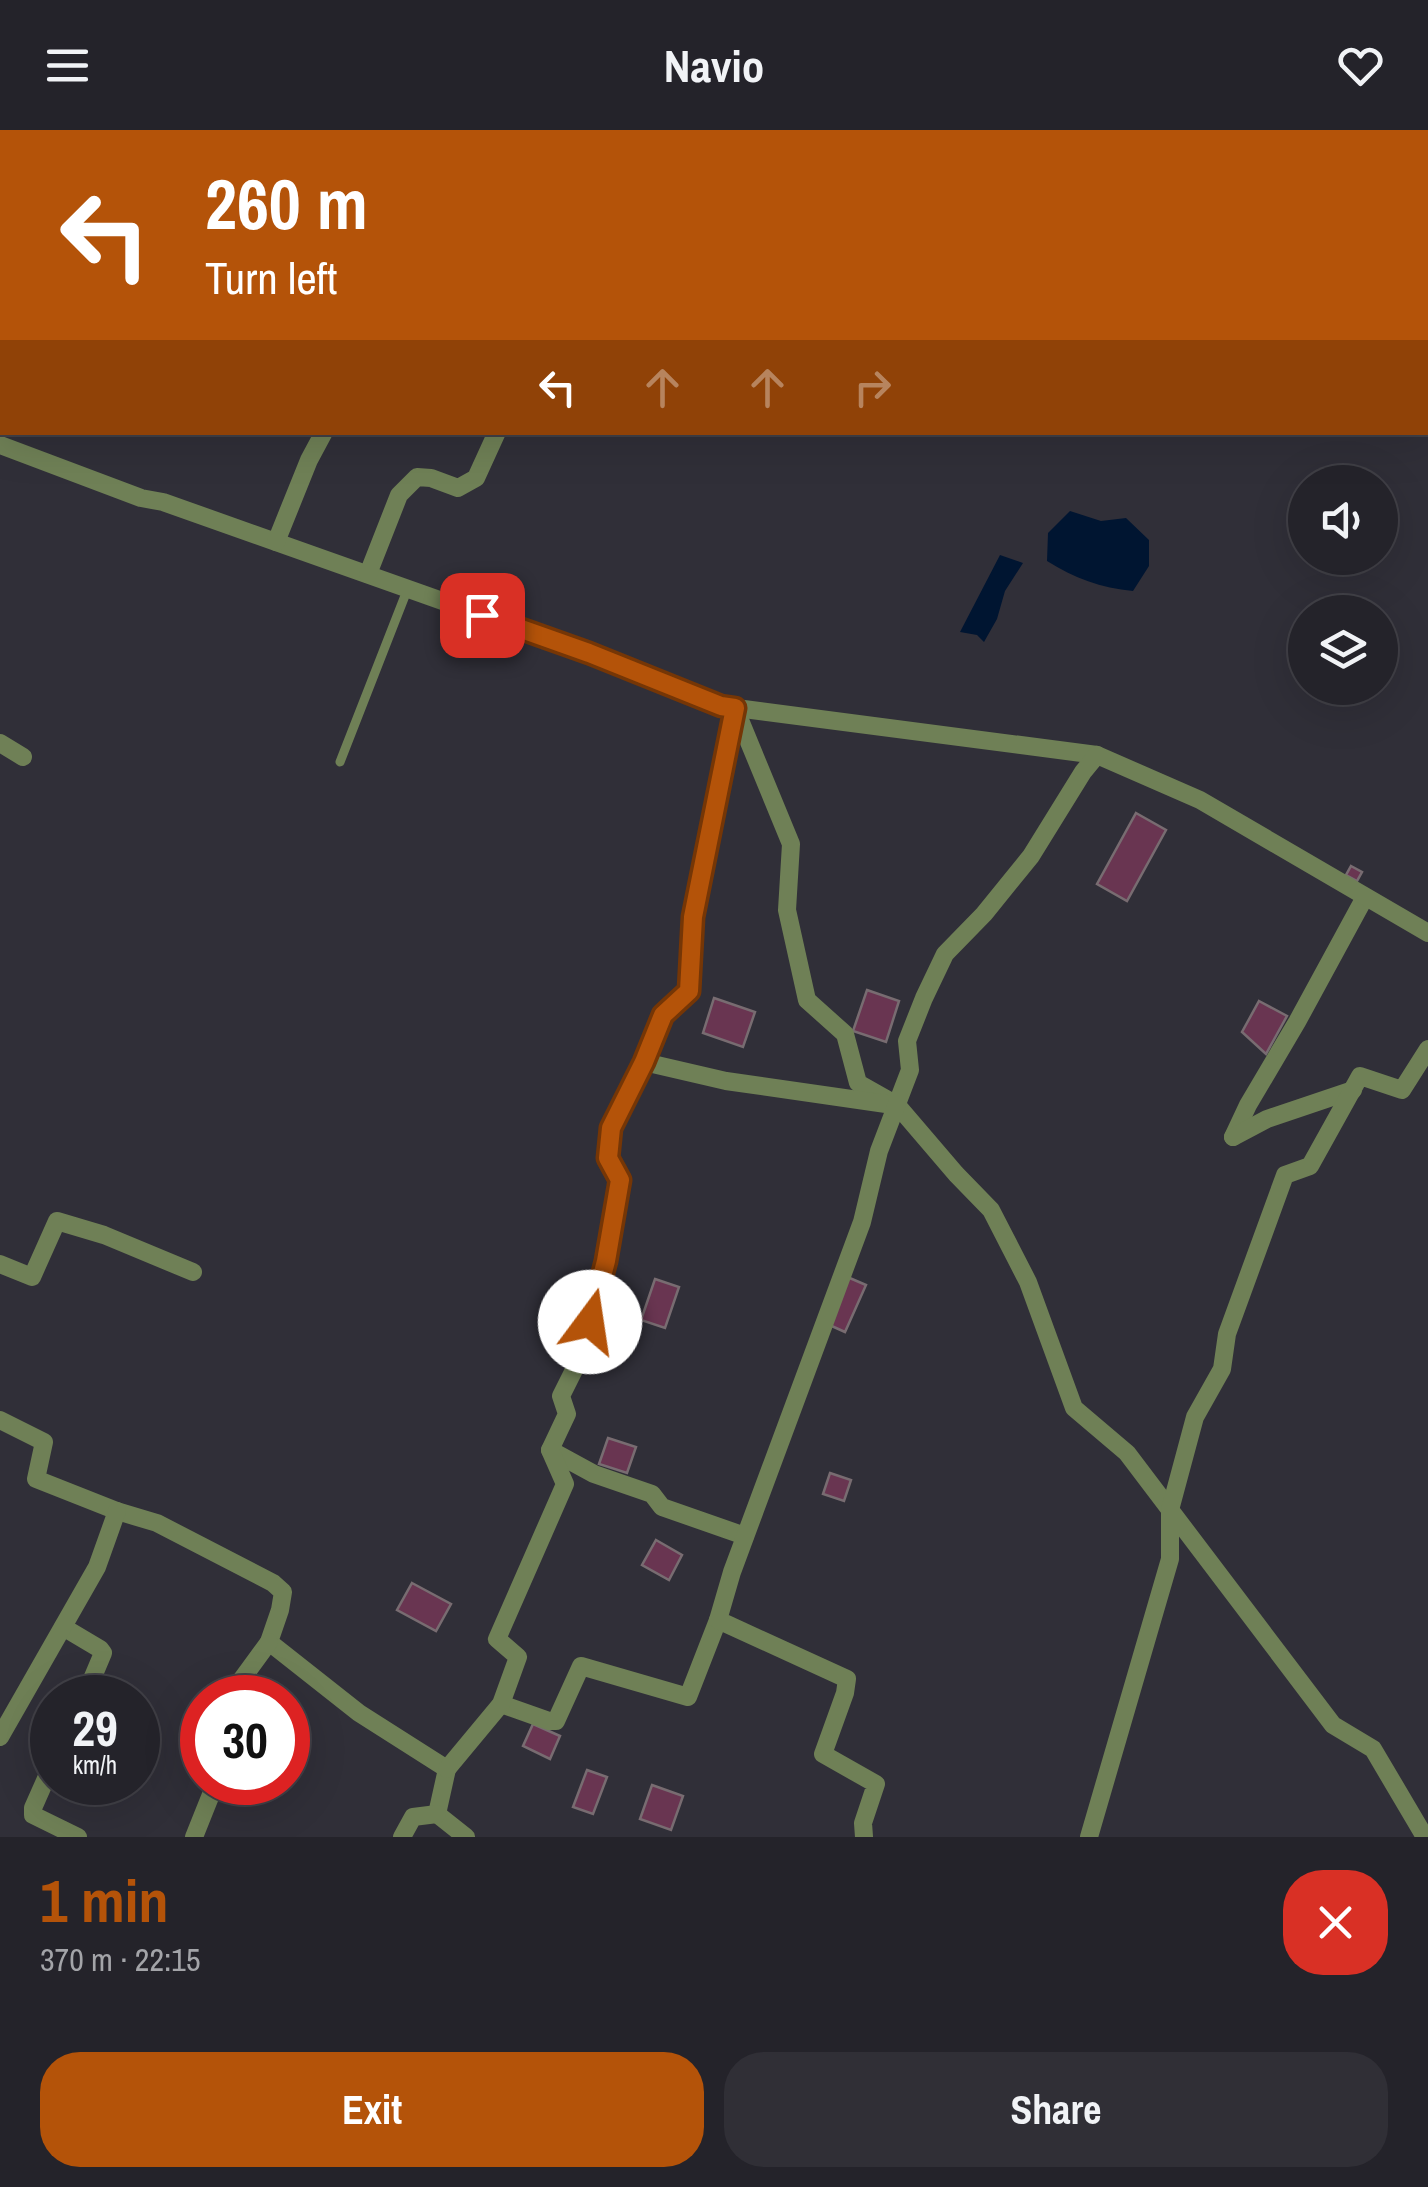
<!DOCTYPE html>
<html lang="en">
<head>
<meta charset="utf-8">
<style>
  :root { --surface:#24232a; --page:#302f36; --text:#f1f3f6; --muted:#a3a4a8; --line:#414047; --accent:#b45309 }
  body { margin:0; font-family:"Archivo Narrow",sans-serif; background:var(--page); color:var(--text); height:100vh; display:flex; flex-direction:column; font-size:38px; white-space:nowrap }
  * { box-sizing:border-box; margin:0 }
  p { font-size:32px; color:var(--muted) }
  .icon { flex:none; width:55px; height:55px; fill:none; stroke:currentColor; stroke-width:2; stroke-linecap:round; stroke-linejoin:round }
  .map { position:relative; height:1707px; overflow:hidden }
  .sheet { display:flex; flex-direction:column; background:var(--surface); flex:1 }
  .sheet>* { flex:none }
  .hud { position:absolute; left:0px; top:0px; width:1430px; height:305px; box-shadow:0 10px 40px #0002,0 0 0 2px var(--line); background:#b45309; color:#fff; overflow:hidden }
  .tools { position:absolute; left:1288px; top:335px; display:grid; gap:20px }
  .tools a { display:grid; place-items:center; width:110px; height:110px; border-radius:50%; background:var(--surface); box-shadow:0 10px 40px #0002,0 0 0 2px var(--line); font-size:50px }
  .speed { position:absolute; left:30px; top:1545px; display:flex; gap:20px; font-size:50px; font-weight:700; text-align:center }
  .speed>* { display:grid; place-content:center; width:130px; height:130px; border-radius:50%; background:var(--surface); box-shadow:0 10px 40px #0002,0 0 0 2px var(--line); line-height:1 }
  .speed small { font-size:25px; font-weight:400 }
  .speed .limit { border:15px solid #d22; background:#fff; color:#111 }
  .pin { position:absolute; display:grid; place-items:center; width:85px; height:85px; color:#fff; margin:-42px; border-radius:20px; box-shadow:0 5px 15px #0006 }
  .me { position:absolute; width:110px; margin:-55px; rotate:14deg; stroke-linejoin:round; filter:drop-shadow(0 0 8px #0008) }
  .turn { display:flex; align-items:center; gap:35px; height:210px; padding:0 40px; font-size:45px }
  .turn .icon { width:130px; height:130px; stroke-width:2.5 }
  .turn b { display:block; font-size:70px; line-height:85px }
  .lanes { display:flex; align-items:center; height:95px; padding:0 40px; background:#0003; justify-content:center; gap:50px; direction:ltr }
  .lanes .off { opacity:.35 }
  .round { display:grid; place-items:center; flex:none; width:105px; height:105px; border-radius:40px; background:var(--page) }
  .overview { display:flex; align-items:center; justify-content:space-between; height:170px; padding:0 40px }
  h1 { font-size:60px; font-weight:700; line-height:75px; color:var(--accent) }
  .action { display:flex; gap:20px; margin-top:auto; padding:20px 40px }
  .action a { flex:1; height:115px; border-radius:40px; background:var(--accent); color:#fff; font-size:40px; font-weight:700; line-height:115px; text-align:center }
  .action a+a { background:var(--page); color:var(--text) }
  header { display:flex; justify-content:space-between; align-items:center; height:130px; padding:0 40px; background:var(--surface); font-size:45px; font-weight:700 }
  .map>svg:first-child { display:block }
  .water { fill:#001531 }
  .building { fill:#693551; stroke:#786c71; stroke-width:2.5 }
  .lines { fill:none; stroke-linecap:round; stroke-linejoin:round }
  .service { stroke:#6f8056; stroke-width:9 }
  .minor { stroke:#6f8056; stroke-width:18 }
  .route-casing { stroke:#753606; stroke-width:25 }
  .route { stroke:#b45309; stroke-width:18 }
</style>
</head>
<body>
<header><svg class="icon" aria-label="menu" viewBox="0 0 24 24"><path d="M4 6h16M4 12h16M4 18h16"/></svg>Navio<svg class="icon" aria-label="heart" viewBox="0 0 24 24"><path d="M12 20l-8-8c-3-5 5-10 8-4 3-6 11-1 8 4z"/></svg></header>
<div class="map">
<svg width="1428" height="1707" viewBox="0 0 1428 1707">
  <rect width="100%" height="100%" fill="#302f38"/>
  <g class="water">
    <path d="M1070 381 1101 391 1126 388 1149 410V436L1133 461C1101 458 1074 448 1047 431L1048 403Z"/>
    <path d="M1000 425 1023 433 1005 461 997 489 984 512 977 505 960 502Z"/>
  </g>
  <g class="building">
    <path d="M1136 683 1166 700 1127 771 1097 754Z"/>
    <path d="M1351 736 1362 742 1357 751 1346 745Z"/>
    <path d="M867 860 899 871 886 912 853 901Z"/>
    <path d="M714 868 755 882 743 917 703 903Z"/>
    <path d="M1259 871 1287 886 1266 924 1242 902Z"/>
    <path d="M845 1146 866 1155 845 1202 825 1193Z"/>
    <path d="M655 1149 679 1157 665 1198 641 1190Z"/>
    <path d="M608 1308 636 1317 627 1343 599 1334Z"/>
    <path d="M830 1343 851 1350 844 1371 823 1364Z"/>
    <path d="M656 1410 682 1425 669 1450 642 1435Z"/>
    <path d="M412 1453 451 1474 436 1501 397 1480Z"/>
    <path d="M533 1594 560 1606 550 1629 523 1616Z"/>
    <path d="M587 1640 607 1647 593 1684 573 1677Z"/>
    <path d="M652 1655 683 1666 671 1700 640 1689Z"/>
  </g>
  <g class="lines">
    <path class="service" d="M340 632 408 458"/>
    <g class="minor">
      <path d="M58 0 62 2"/>
      <path d="M664 2 665 0"/>
      <path d="M0 225 2 223"/>
      <path d="M0 315 141 368 163 372 589 523 721 576 1097 625"/>
      <path d="M276 412 309 330 324 302"/>
      <path d="M368 444 399 365 417 347 431 348 458 358 476 348 497 302"/>
      <path d="M735 578 791 714 787 780 807 870 845 904 858 953 897 975 956 1044 991 1080 1028 1152 1074 1278 1127 1323 1333 1595 1373 1619 1425 1707"/>
      <path d="M0 613 23 627"/>
      <path d="M644 932 726 951 886 974"/>
      <path d="M1233 1007 1248 975 1297 892 1365 767"/>
      <path d="M1233 1007 1267 989 1353 960"/>
      <path d="M0 1134 32 1147 57 1091 104 1105 193 1142"/>
      <path d="M0 1290 44 1312 36 1349 117 1381 157 1393 273 1453 283 1462 280 1480 269 1512 359 1583 447 1639 437 1684 466 1707"/>
      <path d="M550 1320 594 1344 652 1364 662 1377 745 1406"/>
      <path d="M63 1497 100 1519 103 1523 84 1568"/>
      <path d="M228 1568 269 1512"/>
      <path d="M501 1574 549 1591H556L581 1536 688 1567 718 1490"/>
      <path d="M0 1607 97 1437 117 1381"/>
      <path d="M52 1635 33 1678V1685L78 1707"/>
      <path d="M447 1639 501 1574 518 1527 497 1509 565 1354 550 1320 567 1284 561 1266 583 1222 605 1131 621 1049 608 1028 611 999 644 932 663 885 689 861 693 787 735 579"/>
      <path d="M194 1707 216 1652"/>
      <path d="M402 1707 413 1687 437 1684"/>
      <path d="M864 1707 863 1693 876 1654 823 1624 845 1563 847 1549 718 1490 732 1442 862 1092 879 1021 910 940 907 911 924 868 945 824 984 784 1031 726 1083 642 1097 625 1200 670 1428 803"/>
      <path d="M1089 1707 1170 1429V1380L1195 1287 1222 1239 1227 1204 1285 1045 1310 1036 1360 946 1402 960 1428 919"/>
    </g>
  </g>
  <g class="lines">
    <g class="route-casing">
      <path id="route" d="M482 485 589 523 721 576 735 578 693 787 689 861 663 885 644 932 611 998 608 1028 620 1050 606 1131 590 1192"/>
    </g>
    <use href="#route" class="route"/>
  </g>
</svg>
<div class="tools">
<a><svg class="icon" aria-label="sound" viewBox="0 0 24 24"><path d="M4 9h4l5-4v14l-5-4H4zM17 9q2 3 0 6"/></svg></a>
<a><svg class="icon" aria-label="layers" viewBox="0 0 24 24"><path d="M12 4l9 5-9 5-9-5zM3 14l9 5 9-5"/></svg></a>
</div>
<div class="speed"><div>29<small>km/h</small></div><div class="limit">30</div></div>
<div class="pin" style="left:482px;top:485px;background:#d93025"><svg class="icon" aria-label="arrive" viewBox="0 0 24 24"><path d="M6 21V4h12l-3 4 3 4H6"/></svg></div>
<svg class="me" style="left:590px;top:1192px" viewBox="-20 -20 40 40"><circle r="19" fill="#fff"/><path d="M0-13L10 11 0 6-10 11z" fill="#b45309"/></svg>
<div class="hud">
<div class="turn"><svg class="icon" aria-label="left" viewBox="0 0 24 24"><path d="M17 20v-9H6M10 6l-5 5 5 5"/></svg><div><b>260 m</b>Turn left</div></div>
<div class="lanes"><svg class="icon" aria-label="left" viewBox="0 0 24 24"><path d="M17 20v-9H6M10 6l-5 5 5 5"/></svg><svg class="icon off" aria-label="ahead" viewBox="0 0 24 24"><path d="M12 20V5M6 11l6-6 6 6"/></svg><svg class="icon off" aria-label="ahead" viewBox="0 0 24 24"><path d="M12 20V5M6 11l6-6 6 6"/></svg><svg class="icon off" aria-label="right" viewBox="0 0 24 24"><path d="M7 20v-9h11M14 6l5 5-5 5"/></svg></div>
</div>
</div>
<section class="sheet">
<div class="overview"><div><h1>1 min</h1><p>370 m · 22:15</p></div><a class="round" style="background:#d93025;color:#fff"><svg class="icon" aria-label="close" viewBox="0 0 24 24"><path d="M6 6l12 12M18 6L6 18"/></svg></a></div>
<div class="action"><a>Exit</a><a>Share</a></div>
</section>
</body>
</html>
